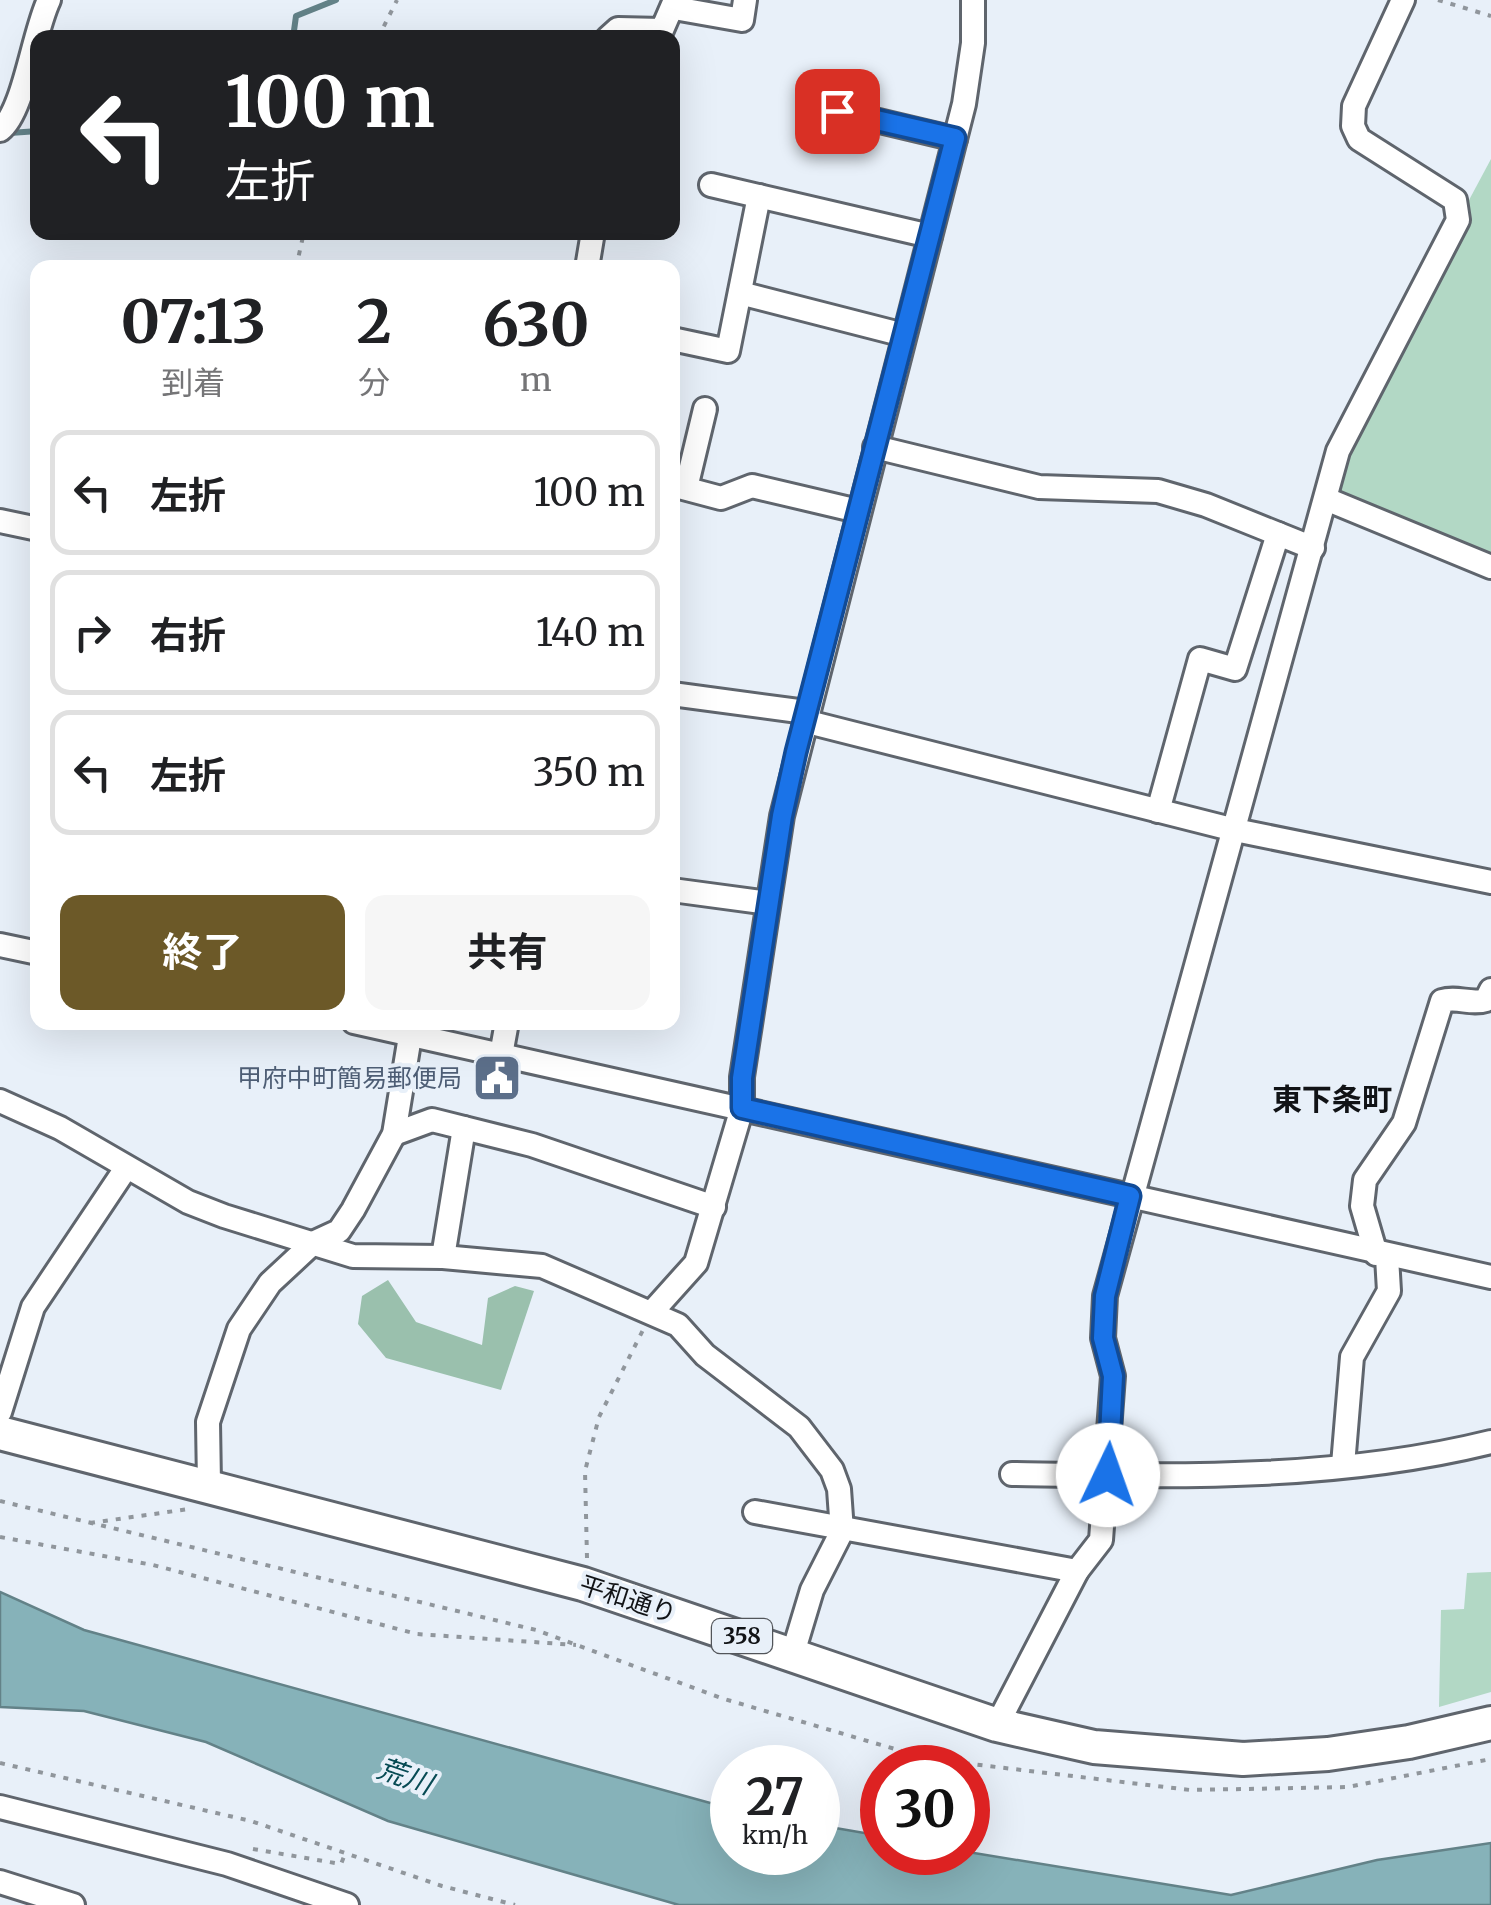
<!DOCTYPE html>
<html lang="ja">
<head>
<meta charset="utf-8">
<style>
  :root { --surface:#fff; --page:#f6f6f6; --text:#202124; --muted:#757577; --line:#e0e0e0; --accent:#6c5928 }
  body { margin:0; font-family:Merriweather,"Noto Sans JP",serif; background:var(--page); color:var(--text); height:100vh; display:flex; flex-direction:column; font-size:38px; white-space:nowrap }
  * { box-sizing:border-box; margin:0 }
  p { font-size:32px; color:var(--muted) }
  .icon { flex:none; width:55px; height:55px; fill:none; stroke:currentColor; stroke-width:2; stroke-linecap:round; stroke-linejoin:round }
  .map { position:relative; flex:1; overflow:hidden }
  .side { position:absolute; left:30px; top:260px; width:650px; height:770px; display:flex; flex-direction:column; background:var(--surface); border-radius:20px; box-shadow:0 10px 40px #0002 }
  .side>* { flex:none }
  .top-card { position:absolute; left:30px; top:30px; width:650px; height:210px; border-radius:20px; box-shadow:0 10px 40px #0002; background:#202124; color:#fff; overflow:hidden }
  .speed { position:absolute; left:710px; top:1745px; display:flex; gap:20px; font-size:50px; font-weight:700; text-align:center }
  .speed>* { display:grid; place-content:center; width:130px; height:130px; border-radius:50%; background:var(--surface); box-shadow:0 10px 40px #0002; line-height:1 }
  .speed small { font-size:25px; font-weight:400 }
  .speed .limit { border:15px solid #d22; background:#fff; color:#111 }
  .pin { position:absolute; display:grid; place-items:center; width:85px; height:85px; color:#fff; margin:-42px; border-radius:20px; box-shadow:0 5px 15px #0006 }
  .me { position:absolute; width:110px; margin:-55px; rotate:3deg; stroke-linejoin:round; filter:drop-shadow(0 0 8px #0008) }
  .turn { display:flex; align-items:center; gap:35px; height:210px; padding:0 30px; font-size:45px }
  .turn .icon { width:130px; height:130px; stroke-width:2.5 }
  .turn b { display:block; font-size:70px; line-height:85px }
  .eta { display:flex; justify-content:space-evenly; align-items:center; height:170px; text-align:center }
  .eta b { font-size:60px; font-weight:700; line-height:70px }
  .action { display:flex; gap:20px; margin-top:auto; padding:20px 30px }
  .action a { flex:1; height:115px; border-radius:20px; background:var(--accent); color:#fff; font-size:40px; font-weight:700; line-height:115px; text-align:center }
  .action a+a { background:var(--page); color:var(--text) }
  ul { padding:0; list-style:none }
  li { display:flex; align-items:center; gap:30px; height:125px; margin:0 20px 15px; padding:0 10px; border:5px solid var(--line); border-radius:20px }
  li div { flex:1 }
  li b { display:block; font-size:38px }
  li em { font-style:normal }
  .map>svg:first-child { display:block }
  .green { fill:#b2d8c5 }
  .forest { fill:#9ac0ad }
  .water { fill:#86b2b9; stroke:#638288; stroke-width:2.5 }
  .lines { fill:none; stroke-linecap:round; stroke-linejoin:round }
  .stream { stroke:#638288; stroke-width:6 }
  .minor-casing { stroke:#5f656d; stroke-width:28 }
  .highway-casing { stroke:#5f656d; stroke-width:38 }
  .path { stroke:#90969c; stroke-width:4; stroke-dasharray:5 8; stroke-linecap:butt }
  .minor { stroke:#fff; stroke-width:22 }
  .highway { stroke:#fff; stroke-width:32 }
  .route-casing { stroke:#114b97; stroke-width:25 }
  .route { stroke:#1a73e8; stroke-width:18 }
  .labels { text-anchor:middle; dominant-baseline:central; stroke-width:8; stroke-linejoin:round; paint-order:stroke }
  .shield { fill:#e8f0f9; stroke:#52555a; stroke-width:2.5 }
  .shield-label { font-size:22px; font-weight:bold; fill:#111316 }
  .service-label { font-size:25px; fill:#4e5e75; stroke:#e8f0f9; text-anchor:end }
  .street-label { font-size:25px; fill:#111316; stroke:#e8f0f9 }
  .water-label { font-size:28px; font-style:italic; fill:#084b54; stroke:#e8f0f9 }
  .quarter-label { font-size:30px; font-weight:bold; fill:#111316; stroke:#e8f0f9 }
</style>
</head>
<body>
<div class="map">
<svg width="1491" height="1905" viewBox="0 0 1491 1905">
  <rect width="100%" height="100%" fill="#e8f0f9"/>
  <g class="green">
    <path d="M1491 159V567L1326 499 1431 271Z"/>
    <path d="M1491 1572V1692L1439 1707 1441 1610 1464 1609 1467 1573Z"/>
  </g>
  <path class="forest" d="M388 1280 416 1322 482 1345 488 1298 515 1286 534 1291 501 1390 386 1358 358 1324 362 1296Z"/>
  <path class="water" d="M0 1592 84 1630 732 1809V1852H818V1825L882 1836V1852H968L1231 1895 1377 1860 1491 1843V1905H679L388 1821 206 1742 84 1711 0 1707Z"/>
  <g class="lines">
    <g class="stream">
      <path d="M293 38 296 16 336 0"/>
      <path d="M10 133 38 131"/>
    </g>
    <g class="minor-casing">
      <g id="minor">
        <path d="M674 8 742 20 745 0"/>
        <path d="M608 38 618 29 662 30 675 0"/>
        <path d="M837 111 955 139"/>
        <path d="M0 130C24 112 33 33 49 0"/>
        <path d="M711 185 930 236"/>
        <path d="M587 268 593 232"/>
        <path d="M740 293 904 335"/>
        <path d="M672 339 728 351 759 196"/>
        <path d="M875 447 1039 487 1158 491 1206 505 1313 548"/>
        <path d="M672 485 721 498 752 486 858 511"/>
        <path d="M686 488 705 409"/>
        <path d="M1326 499 1491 567"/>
        <path d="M0 521 38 529"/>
        <path d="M672 694 806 712"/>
        <path d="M804 721 1235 830 1491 882"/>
        <path d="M1158 811 1200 659 1235 669 1278 534"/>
        <path d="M672 890 768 903"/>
        <path d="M0 945 38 953"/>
        <path d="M354 1022 1491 1277"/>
        <path d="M501 1055 507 1022"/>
        <path d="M0 1101 60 1128 188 1202 224 1216 353 1256 443 1257 542 1266 678 1325 705 1355 799 1427 832 1470 839 1489 842 1531 812 1590 793 1653"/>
        <path d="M394 1134 432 1120 532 1145 714 1207"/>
        <path d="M1376 1254 1362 1206 1365 1180 1404 1123 1442 1001C1457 996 1471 1005 1486 1000L1491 990"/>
        <path d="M443 1257 464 1128"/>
        <path d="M652 1312 696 1263 742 1108V1077L782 816 964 104 973 43V0"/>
        <path d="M0 1412 33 1307 126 1168"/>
        <path d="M1343 1465 1352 1357 1389 1291 1387 1257"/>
        <path d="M1012 1474C1172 1476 1334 1481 1491 1442"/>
        <path d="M209 1484 208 1422 239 1329 270 1283 313 1243 339 1231 353 1210 394 1134 412 1024"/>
        <path d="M755 1512 1077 1571"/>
        <path d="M997 1725 1077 1571 1101 1540 1113 1376 1103 1338 1105 1296 1338 451 1458 220 1455 200 1359 139 1353 126 1354 106 1403 0"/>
        <path d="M0 1807 227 1864 347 1905"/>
        <path d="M0 1882 73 1905"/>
      </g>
    </g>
    <g class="highway-casing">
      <path id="highway" d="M0 1433 583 1584 997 1725 1094 1747 1243 1759 1328 1754 1409 1742 1491 1723"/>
    </g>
    <g class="path">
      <path d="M1438 0 1491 16"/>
      <path d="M378 38 397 0"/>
      <path d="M296 268 304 232"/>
      <path d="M0 1501 536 1630 721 1698 929 1759 1190 1790 1348 1787 1491 1759"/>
      <path d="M90 1523 189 1509"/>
      <path d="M0 1537 153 1565 417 1634 576 1645"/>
      <path d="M587 1558 585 1471 599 1417 643 1330"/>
      <path d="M0 1763 251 1821 442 1886 515 1905"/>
      <path d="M253 1849 341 1864 345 1854"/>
    </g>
    <use href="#minor" class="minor"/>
    <use href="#highway" class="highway"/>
  </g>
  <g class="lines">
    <g class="route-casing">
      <path id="route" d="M837 111 955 138 796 752 782 816 742 1078V1108L1130 1196 1105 1296 1103 1338 1113 1376 1108 1475"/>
    </g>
    <use href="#route" class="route"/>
  </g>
  <defs>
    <g id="civic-square" transform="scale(2.5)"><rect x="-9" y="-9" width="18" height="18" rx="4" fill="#5c6f8a" stroke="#e8f0f9"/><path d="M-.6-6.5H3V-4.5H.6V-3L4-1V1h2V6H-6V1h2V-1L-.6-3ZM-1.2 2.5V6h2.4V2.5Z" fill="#fff"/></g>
  </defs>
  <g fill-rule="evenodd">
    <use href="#civic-square" x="497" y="1078"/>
  </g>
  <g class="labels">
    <rect class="shield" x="712" y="1619" width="60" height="34" rx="8"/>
    <g class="shield-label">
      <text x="742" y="1636">358</text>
    </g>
    <g class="service-label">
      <text x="462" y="1078">甲府中町簡易郵便局</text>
    </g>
    <g class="street-label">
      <text transform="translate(628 1599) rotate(18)">平和通り</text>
    </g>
    <g class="water-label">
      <text transform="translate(405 1776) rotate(19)">荒川</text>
    </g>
    <g class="quarter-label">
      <text x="1332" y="1099">東下条町</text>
    </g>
  </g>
</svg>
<div class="speed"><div>27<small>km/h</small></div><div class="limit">30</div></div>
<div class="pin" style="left:837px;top:111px;background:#d93025"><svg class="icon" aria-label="arrive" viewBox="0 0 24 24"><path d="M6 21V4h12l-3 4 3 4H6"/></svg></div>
<svg class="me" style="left:1108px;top:1475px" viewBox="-20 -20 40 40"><circle r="19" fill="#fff"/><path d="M0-13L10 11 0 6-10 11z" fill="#1a73e8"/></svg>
<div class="top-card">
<div class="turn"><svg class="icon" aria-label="left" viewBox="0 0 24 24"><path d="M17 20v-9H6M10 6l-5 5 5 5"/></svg><div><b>100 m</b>左折</div></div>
</div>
<section class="side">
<div class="eta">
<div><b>07:13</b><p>到着</p></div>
<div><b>2</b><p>分</p></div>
<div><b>630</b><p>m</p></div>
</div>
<ul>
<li><svg class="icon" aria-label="left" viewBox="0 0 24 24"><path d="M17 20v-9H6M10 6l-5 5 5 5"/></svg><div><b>左折</b></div><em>100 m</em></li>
<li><svg class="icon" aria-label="right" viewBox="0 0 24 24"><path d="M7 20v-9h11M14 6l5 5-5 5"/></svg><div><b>右折</b></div><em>140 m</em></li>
<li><svg class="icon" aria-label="left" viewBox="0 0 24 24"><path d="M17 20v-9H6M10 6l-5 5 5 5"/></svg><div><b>左折</b></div><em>350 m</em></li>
</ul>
<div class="action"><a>終了</a><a>共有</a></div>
</section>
</div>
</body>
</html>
